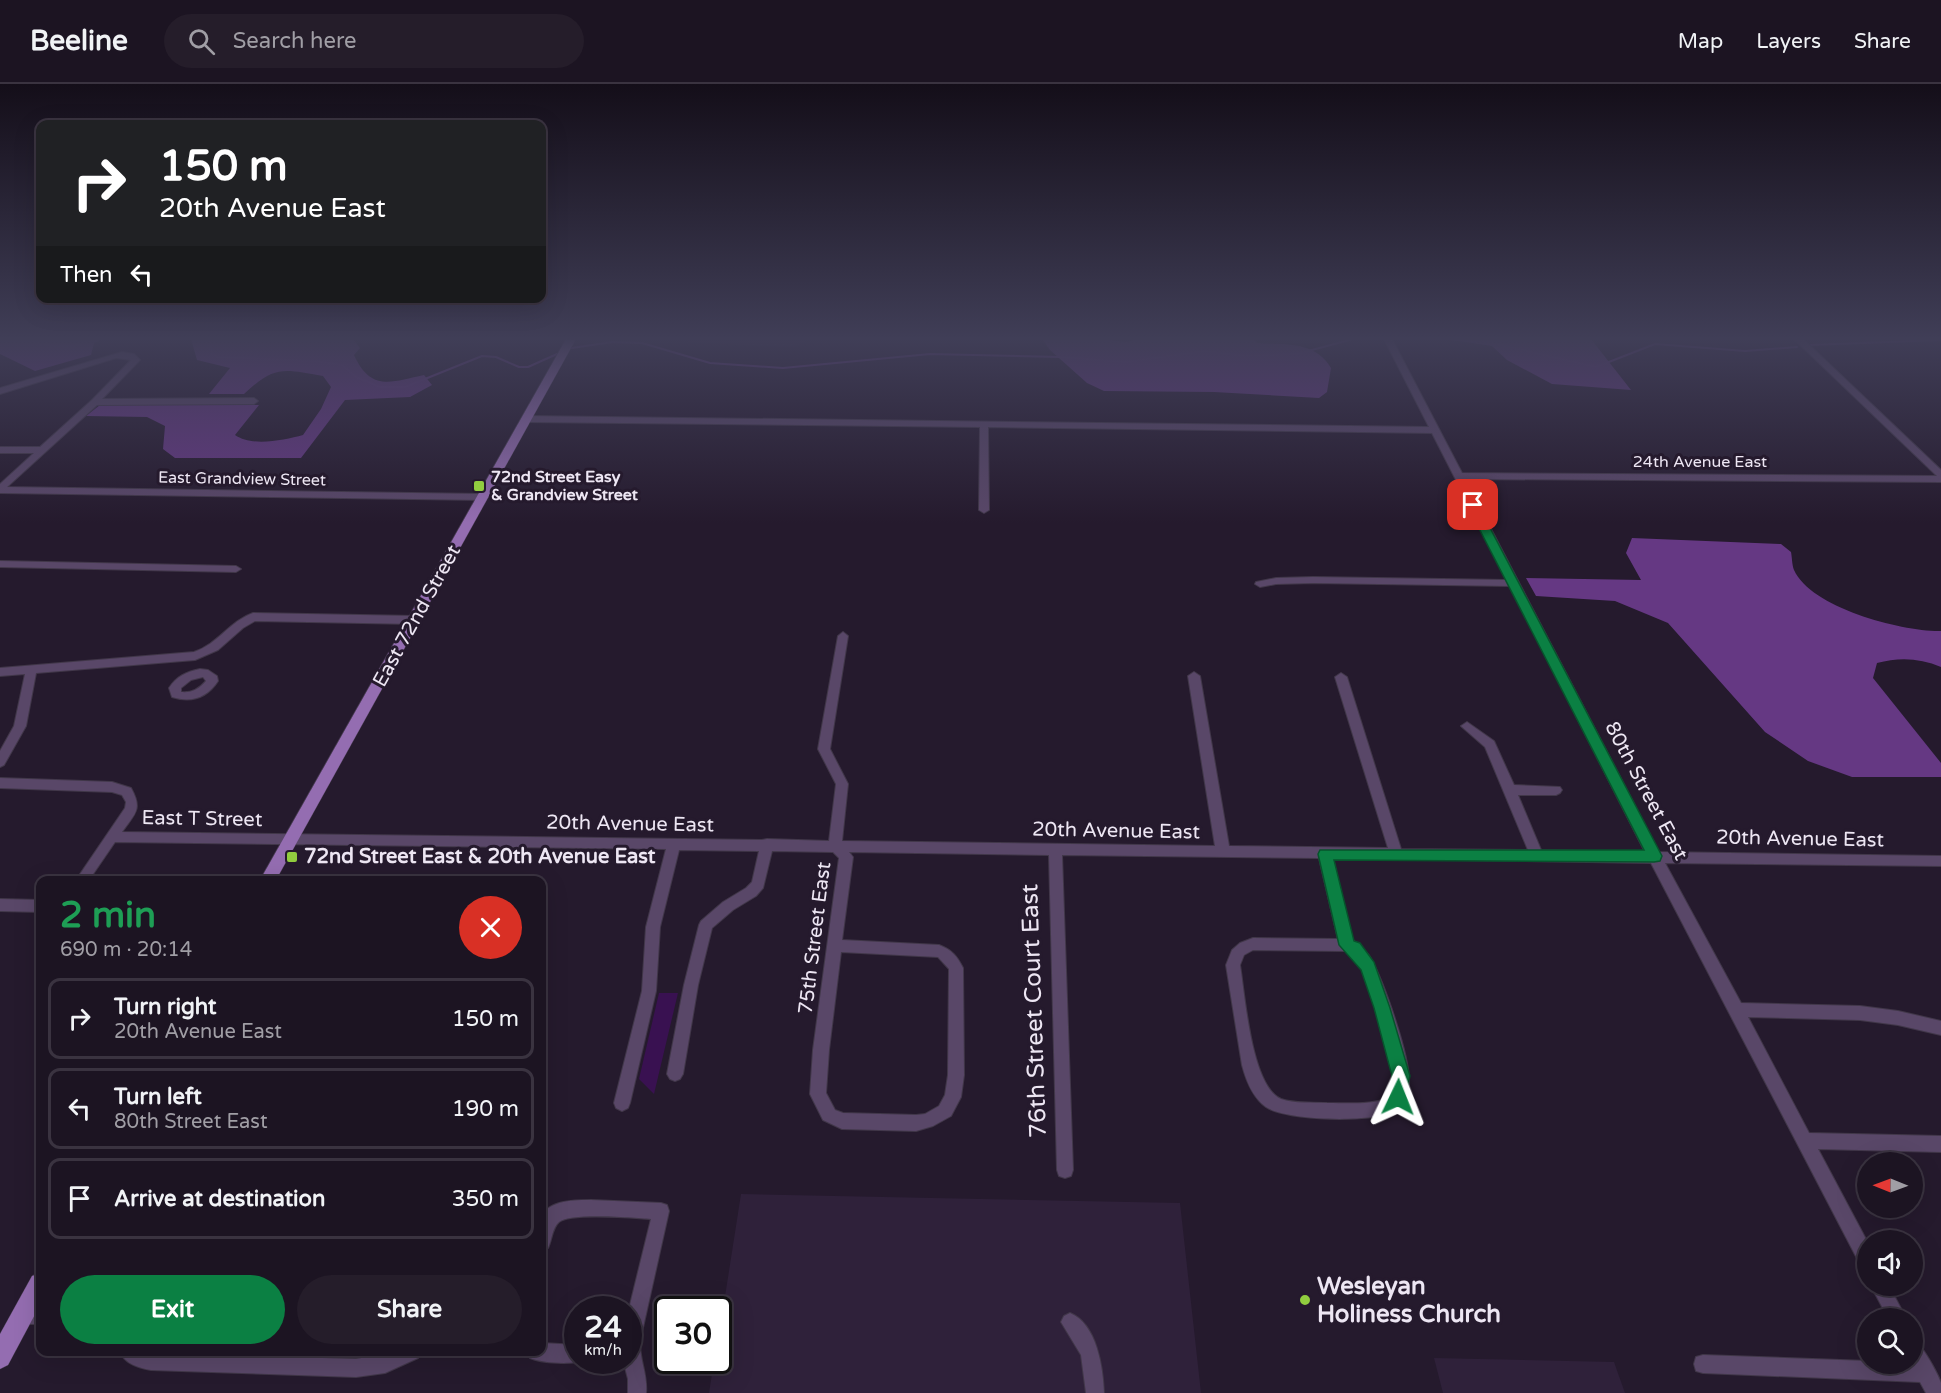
<!DOCTYPE html>
<html lang="en">
<head>
<meta charset="utf-8">
<style>
  :root { --surface:#1c1422; --page:#251d2a; --text:#f1f3f6; --muted:#a09ea5; --line:#3a3340; --accent:#0b8043 }
  body { margin:0; font-family:"Varela Round",sans-serif; background:var(--page); color:var(--text); height:100vh; display:flex; flex-direction:column; font-size:22px; white-space:nowrap }
  * { box-sizing:border-box; margin:0 }
  p { font-size:20px; color:var(--muted) }
  .icon { flex:none; width:33px; height:33px; fill:none; stroke:currentColor; stroke-width:2; stroke-linecap:round; stroke-linejoin:round }
  .map { position:relative; flex:1; overflow:hidden }
  .side { position:absolute; left:36px; top:792px; width:510px; height:480px; display:flex; flex-direction:column; background:var(--surface); border-radius:12px; box-shadow:0 6px 24px #0002,0 0 0 2px var(--line) }
  .side>* { flex:none }
  .guide { position:absolute; left:36px; top:36px; width:510px; height:183px; border-radius:12px; box-shadow:0 6px 24px #0002,0 0 0 2px var(--line); background:#202124; color:#fff; overflow:hidden }
  .needle { width:39px; rotate:271deg }
  .controls { position:absolute; left:1857px; top:1068px; display:grid; gap:12px }
  .controls a { display:grid; place-items:center; width:66px; height:66px; border-radius:50%; background:var(--surface); box-shadow:0 6px 24px #0002,0 0 0 2px var(--line); font-size:30px }
  .speed { position:absolute; left:564px; top:1212px; display:flex; gap:12px; font-size:30px; font-weight:700; text-align:center }
  .speed>* { display:grid; place-content:center; width:78px; height:78px; border-radius:50%; background:var(--surface); box-shadow:0 6px 24px #0002,0 0 0 2px var(--line); line-height:1 }
  .speed small { font-size:15px; font-weight:400 }
  .speed .limit { border:3px solid #111; border-radius:9px; background:#fff; color:#111 }
  .pin { position:absolute; display:grid; place-items:center; width:51px; height:51px; color:#fff; margin:-26px; border-radius:12px; box-shadow:0 3px 9px #0006 }
  .me { position:absolute; width:66px; margin:-33px; rotate:2deg; stroke-linejoin:round; filter:drop-shadow(0 0 4px #0008) }
  .turn { display:flex; align-items:center; gap:21px; height:126px; padding:0 24px; font-size:27px }
  .turn .icon { width:78px; height:78px; stroke-width:2.5 }
  .turn b { display:block; font-size:42px; line-height:51px }
  .then { display:flex; align-items:center; height:57px; padding:0 24px; background:#0003; gap:12px; font-size:22px }
  .round { display:grid; place-items:center; flex:none; width:63px; height:63px; border-radius:32px; background:var(--page) }
  .summary { display:flex; align-items:center; justify-content:space-between; height:102px; padding:0 24px }
  h1 { font-size:36px; font-weight:800; line-height:45px; color:#1e9e55 }
  .action { display:flex; gap:12px; margin-top:auto; padding:12px 24px }
  .action a { flex:1; height:69px; border-radius:36px; background:var(--accent); color:#fff; font-size:24px; font-weight:800; line-height:69px; text-align:center }
  .action a+a { background:var(--page); color:var(--text) }
  ul { padding:0; list-style:none }
  li { display:flex; align-items:center; gap:18px; height:81px; margin:0 12px 9px; padding:0 12px; border:3px solid var(--line); border-radius:12px }
  li div { flex:1 }
  li b { display:block; font-size:22px }
  li em { font-style:normal }
  header { display:flex; align-items:center; gap:36px; box-sizing:border-box; height:84px; padding:0 30px; background:var(--surface); border-bottom:2px solid var(--line) }
  header strong { font-size:28px }
  nav { display:flex; gap:33px; margin-inline-start:auto; font-size:21px }
  .search { width:420px; height:54px; background:var(--page); display:flex; align-items:center; gap:15px; box-sizing:border-box; padding:0 21px; border-radius:33px; color:var(--muted); font-size:22px }
  .map>svg:first-child { display:block }
  .built { fill:#2f213a }
  .green { fill:#391151 }
  .forest { fill:#653883 }
  .lines { fill:none; stroke-linecap:round; stroke-linejoin:round }
  .stream { stroke:#683b87; stroke-width:2 }
  .minor-casing { stroke:#413749; stroke-width:2 }
  .major-casing { stroke:#413749; stroke-width:1 }
  .minor { fill:#594768; fill-rule:evenodd }
  .major { fill:#946db1; fill-rule:evenodd }
  .route { fill:#0b8043; stroke:#07532c; stroke-width:1.5 }
  .poi-dot { fill:#91cd3f; stroke:#251a2d; stroke-width:2 }
  .labels { text-anchor:middle; dominant-baseline:central; stroke-width:6; stroke-linejoin:round; paint-order:stroke }
  .far-street-label { font-size:16px; fill:#ede6f3; stroke:#251a2d }
  .far-poi-label { font-size:16px; font-weight:bold; fill:#ede6f3; stroke:#251a2d; text-anchor:start }
  .street-label { font-size:20px; fill:#ede6f3; stroke:#251a2d }
  .poi-label { font-size:20px; font-weight:bold; fill:#ede6f3; stroke:#251a2d; text-anchor:start }
  .near-street-label { font-size:24px; fill:#ede6f3; stroke:#251a2d }
  .near-poi-label { font-size:24px; font-weight:bold; fill:#ede6f3; stroke:#251a2d; text-anchor:start }
</style>
</head>
<body>
<header>
<strong>Beeline</strong>
<div class="search"><svg class="icon" aria-label="search" viewBox="0 0 24 24"><circle cx="10" cy="10" r="6"/><path d="M15 15l6 6"/></svg>Search here</div>
<nav><a>Map</a><a>Layers</a><a>Share</a></nav>
</header>
<div class="map">
<svg width="1941" height="1309" viewBox="0 0 1941 1309">
  <rect width="100%" height="100%" fill="#251a2d"/>
  <g class="built">
    <path d="M671 255H829L808 256 794 263 698 259Z"/>
    <path d="M741 1110 1180 1119 1201 1309H709L714 1277 718 1276 719 1251Z"/>
    <path d="M1434 1274 1614 1278 1625 1309H1443Z"/>
  </g>
  <path class="green" d="M659 909H678L654 1010 639 995Z"/>
  <g class="forest">
    <path d="M0 255H103L94 259 91 271 35 287 0 270Z"/>
    <path d="M191 255H353L360 264 354 271C371 308 391 298 424 291L432 301 410 313 345 316 301 374H175L163 365 165 342 147 333 86 332 100 321H259L235 351C252 363 284 356 303 351L321 325 331 303 323 292C283 285 275 281 244 310H209L230 284 197 276Z"/>
    <path d="M1042 255H1101L1126 258 1138 255H1253L1257 259C1286 261 1315 257 1331 284L1327 308 1319 314 1214 308 1104 307 1087 299 1050 266Z"/>
    <path d="M1447 255H1591L1631 306 1552 300 1507 276 1492 262Z"/>
    <path d="M1632 454 1781 460 1791 468C1792 473 1792 481 1794 486 1811 524 1903 548 1941 547V583C1920 574 1899 573 1877 579L1873 594 1941 679V693H1852L1808 677 1765 648 1668 539 1615 517 1536 512 1526 494 1641 496 1626 469Z"/>
  </g>
  <g class="lines">
    <g class="stream">
      <path d="M34 255V258C55 264 74 265 93 255"/>
      <path d="M210 255 212 270 218 273 315 277 342 281 356 293 380 303H405L482 272 496 273 519 283H528L557 270"/>
      <path d="M1448 255 1492 259 1596 283 1655 260 1745 267 1797 263"/>
      <path d="M1809 261 1941 256"/>
      <path d="M572 264 612 258 642 259 710 279 783 284 930 270 1061 273 1126 278 1204 267 1246 272 1297 270 1353 255"/>
    </g>
    <g class="minor-casing">
      <g id="minor">
        <path d="M1384 255H1392L1462 389 1937 392 1794 255H1803L1941 386V398L1465 395 1659 768 1941 772V782L1665 779 1741 919 1860 922 1898 927 1941 937V951L1898 941 1860 936 1748 933 1809 1049 1941 1052V1068L1818 1065 1868 1159V1187L1862 1184 1651 779 1333 774C1339 800 1343 829 1352 854 1355 861 1366 866 1370 873 1384 898 1410 972 1409 999 1408 1008 1404 1022 1395 1027 1374 1039 1286 1037 1266 1023 1252 1013 1246 996 1242 981L1226 881 1232 866 1240 859 1253 854 1338 855 1319 774 1062 771 1073 1086 1071 1092 1065 1094 1059 1092 1057 1086 1049 771 849 768 853 773 842 856 939 861C952 866 957 872 963 884L964 991 961 1013 951 1032 933 1042 916 1047 842 1045 823 1036 810 1010 813 966 839 774 833 768 772 767 763 804 756 812 733 826 712 844 698 901 683 990 680 995 675 997 670 995 667 990 684 901 699 841 701 837 723 818 746 804 752 798 759 767 679 766 660 843 656 907 630 1019 628 1024 622 1027 616 1024 614 1019 642 907 646 843 666 765 115 758 89 796H76L125 724 126 718 122 711 112 708 0 704V694L112 698 131 704C143 726 135 729 122 748L762 756 767 755 829 757 836 700 818 665 838 552 843 548 848 552 830 665 848 700 842 757 1215 762 1188 592 1194 588 1200 592 1229 762 1388 764 1335 593 1341 589 1347 593 1401 765 1528 766 1485 663 1461 642 1467 638 1494 657 1514 701 1560 703 1562 706 1560 709 1556 711H1518L1541 766 1645 768 1510 502 1313 499 1276 500 1260 503 1255 500 1256 498 1276 494 1313 493 1507 496 1432 349 988 343 989 426 984 429 979 426 980 343 526 338 522 335 526 332 1429 343ZM1253 866 1346 867C1351 871 1355 875 1359 880 1372 902 1393 973 1393 998 1393 1004 1391 1010 1386 1015 1368 1021 1346 1019 1327 1019 1313 1018 1294 1020 1281 1015 1251 1002 1245 911 1240 881L1244 871ZM841 868 938 873 949 885 948 991 945 1011 939 1022 925 1030 916 1031 843 1029 835 1026 826 1009 829 966Z"/>
        <path d="M122 268 134 270 140 276 102 315 254 314 258 317 254 320 97 321 7 403 483 410 488 413 483 416 0 409V400L34 369H0V363H40L92 316 131 276 116 274 0 310V304Z"/>
        <path d="M0 477 236 482 241 485 236 488 0 483Z"/>
        <path d="M253 529 415 532 420 536 415 540 255 537 243 544 218 566 195 576 36 589 26 642 4 681 0 683V667L14 642 25 590 0 592V584L194 568C218 560 230 537 253 529Z"/>
        <path d="M200 585 208 586 217 592 218 597C207 614 191 619 172 613L169 604C177 592 186 588 200 585ZM203 593 206 597C199 605 192 609 181 608V604L191 596Z"/>
        <path d="M0 815 40 816V828L0 827Z"/>
        <path d="M591 1116 661 1119 667 1121 669 1127 640 1257C639 1275 648 1291 646 1309H628V1295L623 1276H628V1229L651 1135C634 1134 571 1128 559 1138 552 1144 552 1156 548 1164L542 1166C542 1157 539 1141 542 1132 549 1116 576 1116 591 1116Z"/>
        <path d="M1871 1202H1889L1906 1234H1888Z"/>
        <path d="M24 1222H40V1240H24L18 1237 15 1231 18 1225Z"/>
        <path d="M1070 1229C1097 1240 1103 1284 1104 1309H1086L1081 1271 1061 1238 1064 1232Z"/>
        <path d="M1912 1255C1921 1258 1938 1290 1941 1299 1941 1302 1941 1306 1941 1309H1926L1920 1298 1703 1289 1696 1287 1694 1280 1696 1273 1703 1271 1868 1277V1280H1912Z"/>
        <path d="M542 1259 578 1261V1276H585C573 1281 541 1279 530 1274L527 1268H542Z"/>
        <path d="M120 1268 356 1275C378 1272 399 1266 421 1268L418 1274 385 1289 356 1293 151 1286C139 1284 125 1280 120 1268Z"/>
      </g>
    </g>
    <g class="major-casing">
      <g id="major">
        <path d="M566 255H576L276 796H260Z"/>
        <path d="M40 1189V1221L8 1281 0 1285V1250L32 1192Z"/>
      </g>
    </g>
    <use href="#minor" class="minor"/>
    <use href="#major" class="major"/>
  </g>
  <linearGradient id="sky" x2="0" y2="1"><stop stop-color="#140e19"/><stop offset="0.58" stop-color="#403e57"/><stop offset="1" stop-color="#403e57" stop-opacity="0"/></linearGradient>
  <rect width="1941" height="439" fill="url(#sky)"/>
  <path class="route" d="M1473 417 1478 421 1662 772 1660 777 1654 778 1334 776 1354 857 1360 859 1374 878 1390 924 1410 992 1404 1019 1398 1022 1392 1019 1389 1013 1392 992 1374 924 1361 886 1339 861 1318 770 1320 766H1644L1467 421Z"/>
  <g class="poi-dot">
    <rect x="473" y="396" width="12" height="12" rx="3"/>
    <rect x="286" y="767" width="12" height="12" rx="3"/>
    <circle cx="1305" cy="1216" r="6"/>
  </g>
  <g class="labels">
    <g class="far-street-label">
      <text x="1700" y="378">24th Avenue East</text>
      <text transform="translate(242 395) rotate(1)">East Grandview Street</text>
    </g>
    <g class="far-poi-label">
      <text x="491" y="393">72nd Street Easy<tspan x="491" dy="18">&amp; Grandview Street</tspan></text>
    </g>
    <g class="street-label">
      <text transform="translate(417 532) rotate(-61)">East 72nd Street</text>
      <text transform="translate(1646 707) rotate(62)">80th Street East</text>
      <text transform="translate(202 735) rotate(1)">East T Street</text>
      <text transform="translate(630 740) rotate(1)">20th Avenue East</text>
      <text transform="translate(1116 747) rotate(1)">20th Avenue East</text>
      <text transform="translate(1800 755) rotate(1)">20th Avenue East</text>
      <text transform="translate(815 854) rotate(-83)">75th Street East</text>
    </g>
    <g class="poi-label">
      <text x="304" y="773">72nd Street East &amp; 20th Avenue East</text>
    </g>
    <g class="near-street-label">
      <text transform="translate(1034 927) rotate(-92)">76th Street Court East</text>
    </g>
    <g class="near-poi-label">
      <text x="1317" y="1202">Wesleyan<tspan x="1317" dy="28">Holiness Church</tspan></text>
    </g>
  </g>
</svg>
<div class="controls">
<a><svg class="needle" viewBox="-14 -14 28 28"><path d="M0-13l5 13h-10z" fill="#e53935"/><path d="M0 13l5-13h-10z" fill="#a09ea5"/></svg></a>
<a><svg class="icon" aria-label="sound" viewBox="0 0 24 24"><path d="M4 9h4l5-4v14l-5-4H4zM17 9q2 3 0 6"/></svg></a>
<a><svg class="icon" aria-label="search" viewBox="0 0 24 24"><circle cx="10" cy="10" r="6"/><path d="M15 15l6 6"/></svg></a>
</div>
<div class="speed"><div>24<small>km/h</small></div><div class="limit">30</div></div>
<div class="pin" style="left:1473px;top:421px;background:#d93025"><svg class="icon" aria-label="arrive" viewBox="0 0 24 24"><path d="M6 21V4h12l-3 4 3 4H6"/></svg></div>
<svg class="me" style="left:1398px;top:1013px" viewBox="-20 -20 40 40"><path d="M0-17L14 15 0 8-14 15z" fill="#0b8043" stroke="#fff" stroke-width="4"/></svg>
<div class="guide">
<div class="turn"><svg class="icon" aria-label="right" viewBox="0 0 24 24"><path d="M7 20v-9h11M14 6l5 5-5 5"/></svg><div><b>150 m</b>20th Avenue East</div></div>
<div class="then">Then<svg class="icon" aria-label="left" viewBox="0 0 24 24"><path d="M17 20v-9H6M10 6l-5 5 5 5"/></svg></div>
</div>
<section class="side">
<div class="summary"><div><h1>2 min</h1><p>690 m · 20:14</p></div><a class="round" style="background:#d93025;color:#fff"><svg class="icon" aria-label="close" viewBox="0 0 24 24"><path d="M6 6l12 12M18 6L6 18"/></svg></a></div>
<ul>
<li><svg class="icon" aria-label="right" viewBox="0 0 24 24"><path d="M7 20v-9h11M14 6l5 5-5 5"/></svg><div><b>Turn right</b><p>20th Avenue East</p></div><em>150 m</em></li>
<li><svg class="icon" aria-label="left" viewBox="0 0 24 24"><path d="M17 20v-9H6M10 6l-5 5 5 5"/></svg><div><b>Turn left</b><p>80th Street East</p></div><em>190 m</em></li>
<li><svg class="icon" aria-label="arrive" viewBox="0 0 24 24"><path d="M6 21V4h12l-3 4 3 4H6"/></svg><div><b>Arrive at destination</b></div><em>350 m</em></li>
</ul>
<div class="action"><a>Exit</a><a>Share</a></div>
</section>
</div>
</body>
</html>
